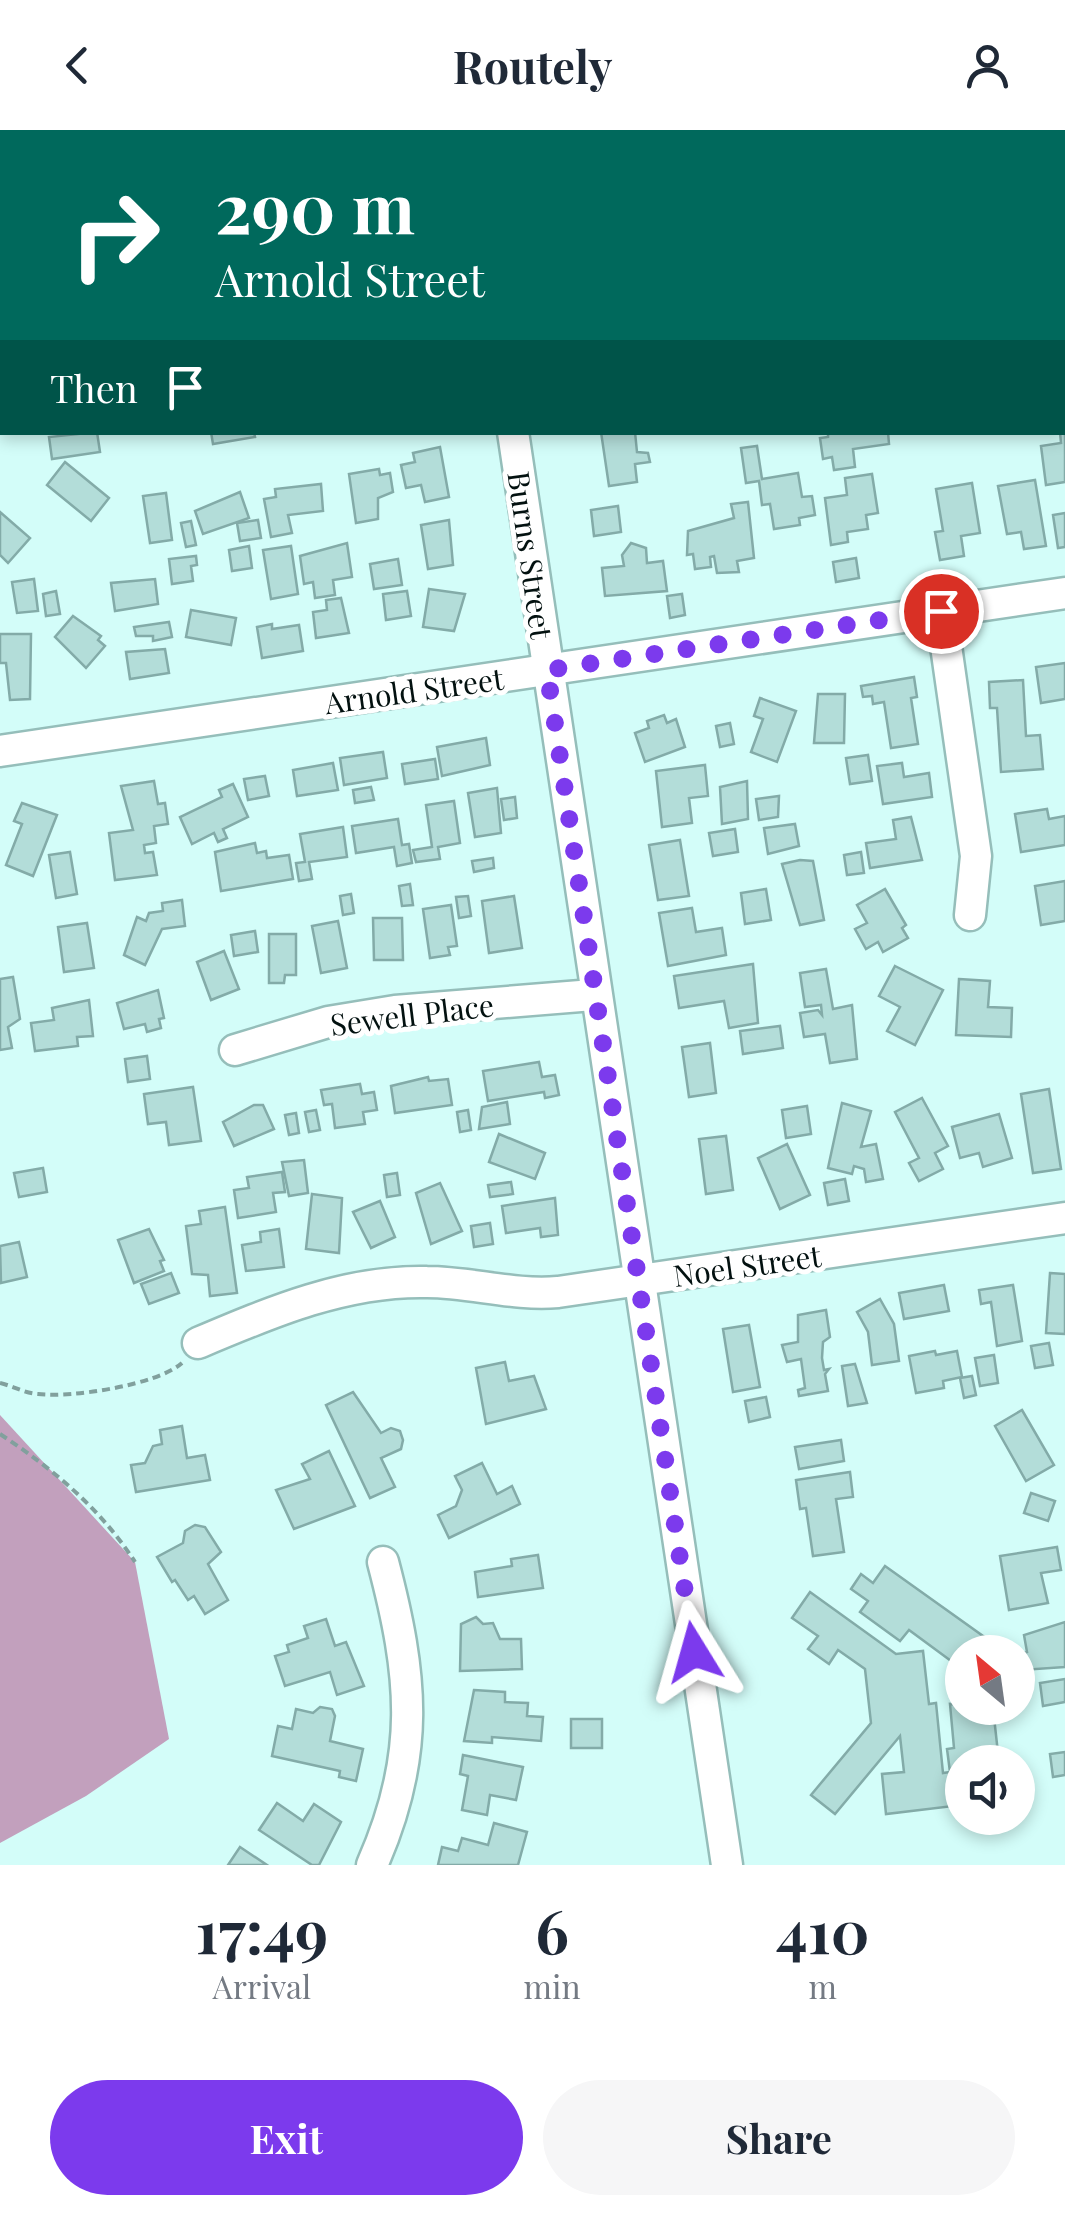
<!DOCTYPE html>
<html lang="en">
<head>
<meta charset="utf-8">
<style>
  :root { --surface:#fff; --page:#f6f6f7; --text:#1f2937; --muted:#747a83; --accent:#7c3aed }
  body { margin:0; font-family:"Playfair Display",serif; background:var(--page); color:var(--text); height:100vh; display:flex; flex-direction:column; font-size:38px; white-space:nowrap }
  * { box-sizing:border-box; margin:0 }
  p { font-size:32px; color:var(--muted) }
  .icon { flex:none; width:55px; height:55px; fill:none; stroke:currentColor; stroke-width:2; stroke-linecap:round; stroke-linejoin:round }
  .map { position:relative; height:1735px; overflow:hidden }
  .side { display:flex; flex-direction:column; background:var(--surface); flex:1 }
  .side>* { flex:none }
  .banner { position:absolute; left:0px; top:0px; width:1065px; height:305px; box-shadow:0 5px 15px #0003; background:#00695c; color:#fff; overflow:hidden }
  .needle { width:65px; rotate:331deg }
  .tools { position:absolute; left:945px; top:1505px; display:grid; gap:20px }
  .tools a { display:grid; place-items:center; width:90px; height:90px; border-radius:50%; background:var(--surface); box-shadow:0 5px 15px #0003; font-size:50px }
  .pin { position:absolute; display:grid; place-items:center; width:85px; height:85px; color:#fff; margin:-42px; border:5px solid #fff; border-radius:50%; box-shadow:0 2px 10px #0007 }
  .me { position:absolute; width:110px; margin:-55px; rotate:352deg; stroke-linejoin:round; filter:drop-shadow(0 0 8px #0008) }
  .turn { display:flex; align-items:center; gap:35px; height:210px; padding:0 50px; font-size:45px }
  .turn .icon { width:130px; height:130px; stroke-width:2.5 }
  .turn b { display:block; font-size:70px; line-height:85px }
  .then { display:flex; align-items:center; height:95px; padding:0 50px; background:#0003; gap:20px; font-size:38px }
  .eta { display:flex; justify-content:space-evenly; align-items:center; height:170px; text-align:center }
  .eta b { font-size:60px; font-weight:700; line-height:70px }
  .primary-button { display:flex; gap:20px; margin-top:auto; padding:20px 50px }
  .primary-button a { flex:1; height:115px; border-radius:60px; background:var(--accent); color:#fff; font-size:40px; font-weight:700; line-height:115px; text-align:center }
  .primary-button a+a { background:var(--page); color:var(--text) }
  header { display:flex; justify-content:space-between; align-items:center; height:130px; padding:0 50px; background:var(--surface); font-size:45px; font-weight:700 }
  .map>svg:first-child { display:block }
  .forest { fill:#c2a0bd }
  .building { fill:#b3ddd9; stroke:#83aba8; stroke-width:2.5 }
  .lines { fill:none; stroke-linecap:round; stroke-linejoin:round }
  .minor-casing { stroke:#95beba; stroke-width:35 }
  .path { stroke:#81a09d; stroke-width:4; stroke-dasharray:8 5; stroke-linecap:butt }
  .minor { stroke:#fff; stroke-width:30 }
  .route { stroke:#7c3aed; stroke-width:18; stroke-dasharray:0 32.4 }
  .labels { text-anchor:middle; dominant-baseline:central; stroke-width:10; stroke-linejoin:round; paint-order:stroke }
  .street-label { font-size:30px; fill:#031110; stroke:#fff }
</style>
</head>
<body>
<header><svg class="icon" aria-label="back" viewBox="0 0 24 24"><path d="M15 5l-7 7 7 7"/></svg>Routely<svg class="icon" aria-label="person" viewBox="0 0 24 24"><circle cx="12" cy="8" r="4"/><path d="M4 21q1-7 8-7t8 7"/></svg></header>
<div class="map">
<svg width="1065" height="1735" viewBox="0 0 1065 1735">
  <rect width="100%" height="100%" fill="#d3fdf9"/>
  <path class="forest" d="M0 1285 135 1432 169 1609 86 1666 0 1713Z"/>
  <g class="building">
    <path d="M1065 300V352L1046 355 1041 316 1061 313 1060 302Z"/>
    <path d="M97 302 100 322 52 329 49 307Z"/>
    <path d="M211 302H254L255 307 213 314Z"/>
    <path d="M601 302H635L637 322 648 323 650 332 635 334 637 352 609 356Z"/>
    <path d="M828 302H888L889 314 853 319 855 337 834 340 832 327 823 329 820 308 828 307Z"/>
    <path d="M757 316 762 349 798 343 802 367 812 366 815 385 799 388 800 395 774 399 770 374 762 375 759 351 746 353 741 318Z"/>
    <path d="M440 317 449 367 425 372 421 355 406 358 401 335 415 332 413 323Z"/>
    <path d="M65 332 109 368 91 391 47 355Z"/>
    <path d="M379 339 380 345 390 343 393 362 378 368V389L356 393 349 344Z"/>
    <path d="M872 344 878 383 866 385 868 399 847 402 848 412 831 415 825 368 847 365 845 348Z"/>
    <path d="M1035 350 1046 416 1024 419 1021 402 1007 404 998 356Z"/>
    <path d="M972 353 980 403 961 406 964 426 940 430 935 402 943 401 936 359Z"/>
    <path d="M321 354 323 381 288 385 292 403 271 407 264 369 276 367 275 359Z"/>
    <path d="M240 362 249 388 203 404 195 381Z"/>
    <path d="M166 363 172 410 150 413 143 366Z"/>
    <path d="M748 372 754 428 737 431 739 442 717 443 714 426 710 427 711 437 695 439 693 424 687 425 688 401 734 388 731 374Z"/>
    <path d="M618 376 621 402 594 406 591 380Z"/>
    <path d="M0 382 30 408 8 433 0 425Z"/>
    <path d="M1065 383V417L1058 418 1053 385Z"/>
    <path d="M258 390 261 408 240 411 237 393Z"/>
    <path d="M449 390 453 435 428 439 421 395Z"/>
    <path d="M191 391 196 415 186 417 181 393Z"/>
    <path d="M347 413 352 447 333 450 335 465 315 468 313 452 304 454 300 426Z"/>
    <path d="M631 413 646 418 647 433 663 431 667 461 605 466 602 438 624 436 622 425Z"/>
    <path d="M249 416 252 438 232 441 229 420Z"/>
    <path d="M291 416 298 464 271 469 263 420Z"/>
    <path d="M196 426 197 435 191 436 193 451 172 454 169 429Z"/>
    <path d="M856 428 859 448 836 452 833 432Z"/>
    <path d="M398 429 402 455 374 459 370 434Z"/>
    <path d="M34 449 38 481 17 483 12 452Z"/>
    <path d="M155 449 158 474 115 481 111 453Z"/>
    <path d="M429 459 465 464 454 501 423 497Z"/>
    <path d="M56 461 60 484 46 486 43 464Z"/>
    <path d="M407 461 411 486 386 490 383 464Z"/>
    <path d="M682 464 685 485 670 488 667 466Z"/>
    <path d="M341 468 349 503 316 508 313 482 327 480 326 470Z"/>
    <path d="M191 480 236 488 231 515 186 507Z"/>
    <path d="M73 486 101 506 98 510 105 516 86 538 55 507Z"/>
    <path d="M169 492 172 507 153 511V506H136L134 497Z"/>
    <path d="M272 494V499L299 495 303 521 262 528 257 497Z"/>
    <path d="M0 504H31L30 569 10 570 6 533H0Z"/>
    <path d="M165 519 169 543 130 549 126 522Z"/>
    <path d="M1065 533V569L1041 573 1036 537Z"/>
    <path d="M914 547 917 567 911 568 918 614 891 618 884 572 873 574 872 566 863 567 861 556Z"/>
    <path d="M1023 550 1026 606 1040 605 1043 639 1001 642 997 578H990L989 552Z"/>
    <path d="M818 564H845L844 613H814Z"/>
    <path d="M760 568 796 581 777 632 751 622 763 589 754 586Z"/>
    <path d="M664 585 667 593 676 589 685 617 645 632 635 603 649 598 647 591Z"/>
    <path d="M730 593 734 614 720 617 716 596Z"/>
    <path d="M486 608 490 635 442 646 437 617Z"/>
    <path d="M383 622 387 648 344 655 340 628Z"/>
    <path d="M868 625 872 651 850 654 846 628Z"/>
    <path d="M435 629 438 649 405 654 402 634Z"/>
    <path d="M333 633 338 660 297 666 293 640Z"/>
    <path d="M902 633 904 647 929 643 932 667 883 674 877 636Z"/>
    <path d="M705 635 708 666 689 668 692 693 662 697 656 641Z"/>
    <path d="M265 646 269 666 248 670 244 649Z"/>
    <path d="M154 651 158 674 165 673 168 694 154 696 156 713 144 715 145 723 153 722 157 745 115 750 109 703 133 700 121 656Z"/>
    <path d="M747 651 748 689 722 694 720 657Z"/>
    <path d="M233 654 248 687 223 699 227 708 218 712 214 703 192 714 180 687 222 667 219 660Z"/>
    <path d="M371 657 374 670 355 673 353 660Z"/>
    <path d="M497 658 501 703 475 707 468 663Z"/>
    <path d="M779 666 778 687 759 690 756 669Z"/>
    <path d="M515 667 517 688 504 690 501 669Z"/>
    <path d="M454 671 460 713 438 717 440 729 416 732 413 720 432 717 426 675Z"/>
    <path d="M22 673 57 685 33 746 6 735 22 694 14 691Z"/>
    <path d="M1047 679 1049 689 1065 686V715L1021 722 1015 684Z"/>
    <path d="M911 687 922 730 870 738 866 713 896 709 893 690Z"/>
    <path d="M398 689 402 715 409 714 412 733 397 736 394 717 356 723 352 696Z"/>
    <path d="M795 694 799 716 768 724 764 698Z"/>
    <path d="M343 697 347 727 309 732 312 749 299 751 296 733 305 732 300 704Z"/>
    <path d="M735 699 738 722 713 726 709 703Z"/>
    <path d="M680 710 689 766 658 770 649 715Z"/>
    <path d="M255 713 257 723 266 721 267 728 289 725 293 749 221 761 215 722Z"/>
    <path d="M70 722 77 764 56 768 49 725Z"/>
    <path d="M861 722 864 743 847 745 844 725Z"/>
    <path d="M493 728 494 738 474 742 472 731Z"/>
    <path d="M800 730 813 731 824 790 800 795 782 734Z"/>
    <path d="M1065 751V791L1041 795 1035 756Z"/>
    <path d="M410 754 413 775 402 776 399 756Z"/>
    <path d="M766 759 771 790 745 794 741 763Z"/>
    <path d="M885 759 906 795 902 798 908 808 883 822 878 812 866 819 855 799 867 793 857 775Z"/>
    <path d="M351 764 354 783 343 785 340 766Z"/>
    <path d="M468 766 471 786 459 788 456 767Z"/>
    <path d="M514 766 522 818 489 823 482 771Z"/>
    <path d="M182 770 185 796 162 799 145 835 124 825 137 787 146 791 149 783 163 781 162 773Z"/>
    <path d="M451 775 457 816 448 817 450 825 430 828 423 779Z"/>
    <path d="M692 778 696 802 722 798 726 825 668 836 659 783Z"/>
    <path d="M373 788H402L403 830H374Z"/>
    <path d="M338 791 347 838 321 843 312 796Z"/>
    <path d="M87 793 94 838 64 842 58 797Z"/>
    <path d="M255 801 258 822 234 826 231 805Z"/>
    <path d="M269 804H296V845H285L284 853H269Z"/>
    <path d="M224 821 239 859 211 870 197 832Z"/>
    <path d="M753 834 758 893 729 898 724 871 679 878 674 846Z"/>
    <path d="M895 836 943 860 915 915 887 901 900 877 879 866Z"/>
    <path d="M826 839 833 879 852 875 857 929 830 933 825 904 804 907 800 883 818 880 822 885 821 875 805 877 800 843Z"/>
    <path d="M13 847 20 889 8 897 12 918 0 920V849Z"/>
    <path d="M959 849 990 851 988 877 1012 878 1011 907 956 905Z"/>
    <path d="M158 860 164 888 159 889 161 898 147 902 145 894 124 899 117 873Z"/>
    <path d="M89 870 93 906 77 907 78 916 35 921 31 893 54 890 52 878Z"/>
    <path d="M780 896 783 918 743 924 740 901Z"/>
    <path d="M710 913 716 963 689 967 682 917Z"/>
    <path d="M147 926 150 949 128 952 125 929Z"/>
    <path d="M539 932 542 947 555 945 559 965 545 968 544 962 488 971 483 941Z"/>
    <path d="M428 947 429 951 448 949 452 975 395 983 391 956Z"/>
    <path d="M360 954 362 964 374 962 377 980 363 982 365 994 335 998 332 974 324 975 321 960Z"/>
    <path d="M193 957 201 1011 169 1015 166 992 148 994 144 964Z"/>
    <path d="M1049 959 1061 1039 1033 1043 1021 964Z"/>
    <path d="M922 968 948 1016 935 1023 943 1039 919 1051 909 1033 919 1028 895 982Z"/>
    <path d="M507 972 510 994 479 999 482 977Z"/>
    <path d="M842 973 871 981 861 1017 876 1014 883 1049 866 1052 864 1039 854 1036 852 1044 828 1038Z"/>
    <path d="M254 975H263L274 999 234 1016 223 992Z"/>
    <path d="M807 976 811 1004 786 1008 782 980Z"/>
    <path d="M316 980 320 1000 309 1002 305 982Z"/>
    <path d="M468 980 471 1000 460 1002 457 982Z"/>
    <path d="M296 983 299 1003 289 1005 285 985Z"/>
    <path d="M999 984 1012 1028 983 1037 979 1023 960 1028 952 997Z"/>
    <path d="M499 1004 545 1023 535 1049 489 1032Z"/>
    <path d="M726 1006 733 1060 706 1064 699 1009Z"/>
    <path d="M787 1014 810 1065 780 1079 758 1028Z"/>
    <path d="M304 1030 308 1063 289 1066 282 1032Z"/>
    <path d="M43 1038 47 1062 19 1067 14 1043Z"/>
    <path d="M282 1042 285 1062 273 1063 276 1082 238 1088 234 1060 249 1058 247 1047Z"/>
    <path d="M397 1043 400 1065 387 1067 384 1045Z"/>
    <path d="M845 1049 849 1071 828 1075 824 1053Z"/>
    <path d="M511 1052 513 1064 490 1067 488 1055Z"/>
    <path d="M440 1053 462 1101 431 1114 416 1063Z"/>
    <path d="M312 1064 342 1068 339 1123 306 1119Z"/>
    <path d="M555 1068 558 1105 541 1107 540 1098 506 1103 502 1076Z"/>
    <path d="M380 1071 395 1107 371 1118 353 1082Z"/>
    <path d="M225 1077 237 1163 210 1166 208 1145 192 1144 186 1096 201 1094 199 1081Z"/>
    <path d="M490 1093 493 1114 474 1117 471 1096Z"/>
    <path d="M149 1099 164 1130 160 1131 164 1141 134 1153 118 1110Z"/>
    <path d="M279 1099 284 1137 246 1141 242 1115 261 1112 260 1102Z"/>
    <path d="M19 1112 27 1147 1 1153 0 1116Z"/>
    <path d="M171 1143 179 1163 149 1174 141 1154Z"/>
    <path d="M1050 1143 1065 1144V1204L1046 1203Z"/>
    <path d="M944 1155 949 1181 904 1189 899 1163Z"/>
    <path d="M1013 1155 1022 1211 997 1216 991 1172 981 1174 979 1160Z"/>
    <path d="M880 1169 894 1194 899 1231 872 1235 868 1202 857 1182Z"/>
    <path d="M826 1180 830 1207 823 1212 822 1228 824 1240 829 1239 825 1244 828 1261 799 1266 798 1260 805 1258 801 1229 787 1232 782 1215 798 1212V1185Z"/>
    <path d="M749 1195 760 1257 733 1262 723 1199Z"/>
    <path d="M1049 1213 1053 1235 1035 1238 1031 1216Z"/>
    <path d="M935 1221 936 1225 957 1221 962 1247 943 1251 944 1258 916 1263 909 1226Z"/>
    <path d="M994 1225 998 1253 980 1256 975 1228Z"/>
    <path d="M505 1232 509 1251 534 1246 546 1279 486 1294 476 1238Z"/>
    <path d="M855 1234 867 1273 848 1276 842 1236Z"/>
    <path d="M972 1246 976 1265 964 1268 960 1248Z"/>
    <path d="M353 1262 381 1303 391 1298 400 1301 403 1310 401 1319 381 1328 395 1357 370 1368 326 1275Z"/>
    <path d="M766 1267 770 1287 749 1292 745 1271Z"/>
    <path d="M1022 1280 1054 1335 1026 1351 995 1296Z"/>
    <path d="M182 1296 187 1328 205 1325 210 1350 136 1362 131 1335 145 1333 153 1316 162 1314 160 1300Z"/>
    <path d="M841 1310 844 1331 799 1339 795 1317Z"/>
    <path d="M329 1321 355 1376 294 1399 276 1360 310 1349 302 1334Z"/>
    <path d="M482 1333 497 1364 512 1356 520 1374 449 1408 438 1385 456 1376 462 1360 455 1346Z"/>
    <path d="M850 1342 853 1367 836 1369 844 1422 813 1426 806 1378 800 1379 796 1350Z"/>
    <path d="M1031 1363 1055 1371 1048 1391 1024 1383Z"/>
    <path d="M195 1395 205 1397 221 1422 208 1434 228 1470 205 1484 194 1466 188 1470 175 1450 172 1452 157 1427 183 1413 185 1401Z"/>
    <path d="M1057 1417 1061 1440 1041 1443 1048 1473 1009 1480 1000 1426Z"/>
    <path d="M538 1425 543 1458 478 1467 475 1442 512 1436 511 1429Z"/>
    <path d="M885 1436 1004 1521V1522H962V1539L909 1500 900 1511 860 1482 868 1471 851 1459 861 1444 873 1453Z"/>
    <path d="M810 1462 896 1524 923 1521 929 1574 936 1573 943 1643 950 1642 947 1619 954 1618 950 1574 993 1578 999 1632H962V1675L886 1684 882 1644 904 1642 900 1606 835 1684 811 1665 871 1593 865 1539 838 1520 829 1534 808 1519 818 1506 792 1488Z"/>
    <path d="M476 1487 483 1494 493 1493 500 1509H521L522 1539 460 1541 461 1494Z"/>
    <path d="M326 1489 335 1516 346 1512 364 1556 337 1565 330 1542 285 1556 275 1526 289 1522 287 1515 308 1508 304 1496Z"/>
    <path d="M1065 1492V1537L1022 1540 1019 1524 1027 1522 1024 1505Z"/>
    <path d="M1065 1549V1572L1043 1576 1040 1553Z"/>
    <path d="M474 1560 505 1562V1572L528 1573 527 1586 543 1587 541 1611 492 1607V1613L464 1611Z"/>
    <path d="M320 1577 332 1579 335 1586 330 1611 363 1619 356 1651 339 1647 340 1641 272 1626 278 1596 292 1599 296 1579 313 1583Z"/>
    <rect x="571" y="1589" width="31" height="29"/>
    <path d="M1065 1622V1645L1053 1647 1050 1624Z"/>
    <path d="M463 1625 523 1637 516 1670 490 1665 487 1685 462 1680 468 1646 460 1644Z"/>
    <path d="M277 1673 303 1691 314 1674 341 1692 319 1735H312L259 1700Z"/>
    <path d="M494 1693 527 1702 518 1735H438L442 1717 458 1721 462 1708 488 1715Z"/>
    <path d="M240 1717 267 1735H228Z"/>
  </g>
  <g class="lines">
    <g class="minor-casing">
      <g id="minor">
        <path d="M468 0V2"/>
        <path d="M935 0 936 2"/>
        <path d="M513 302 727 1735"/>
        <path d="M941 481 976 726 970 785"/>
        <path d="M0 621 1065 463"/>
        <path d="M235 920 328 892 395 881 593 865"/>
        <path d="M198 1213C271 1182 346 1150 427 1152 471 1152 514 1166 558 1162L1065 1088"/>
        <path d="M372 1735C421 1625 413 1546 383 1432"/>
      </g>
    </g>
    <g class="path">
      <path d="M0 1253C13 1256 24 1263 38 1264 72 1268 157 1255 182 1233"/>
      <path d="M0 1304C53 1339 100 1378 135 1432"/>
    </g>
    <use href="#minor" class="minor"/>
  </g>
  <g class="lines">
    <path class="route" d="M694 1522 547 540 941 481"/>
  </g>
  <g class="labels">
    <g class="street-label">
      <text transform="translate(531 425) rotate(82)">Burns Street</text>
      <text transform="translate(414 560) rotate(-8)">Arnold Street</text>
      <text transform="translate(412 884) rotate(-7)">Sewell Place</text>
      <text transform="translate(747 1135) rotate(-8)">Noel Street</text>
    </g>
  </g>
</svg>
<div class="tools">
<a><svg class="needle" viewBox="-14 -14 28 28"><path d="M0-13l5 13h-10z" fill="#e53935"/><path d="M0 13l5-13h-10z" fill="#747a83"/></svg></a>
<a><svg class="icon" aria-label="sound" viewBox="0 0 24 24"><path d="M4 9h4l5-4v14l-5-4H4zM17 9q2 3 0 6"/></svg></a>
</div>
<div class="pin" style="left:941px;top:481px;background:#d93025"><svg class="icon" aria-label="arrive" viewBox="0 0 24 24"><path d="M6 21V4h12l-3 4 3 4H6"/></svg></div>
<svg class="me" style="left:694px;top:1522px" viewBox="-20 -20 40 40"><path d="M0-17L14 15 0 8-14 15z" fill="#7c3aed" stroke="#fff" stroke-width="4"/></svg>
<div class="banner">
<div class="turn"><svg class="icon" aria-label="right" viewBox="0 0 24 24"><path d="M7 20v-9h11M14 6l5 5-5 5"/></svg><div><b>290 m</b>Arnold Street</div></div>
<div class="then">Then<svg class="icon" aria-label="arrive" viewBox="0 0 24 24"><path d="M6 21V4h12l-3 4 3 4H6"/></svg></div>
</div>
</div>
<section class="side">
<div class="eta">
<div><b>17:49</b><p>Arrival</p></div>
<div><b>6</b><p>min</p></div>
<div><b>410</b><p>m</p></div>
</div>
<div class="primary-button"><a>Exit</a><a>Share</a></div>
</section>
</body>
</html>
